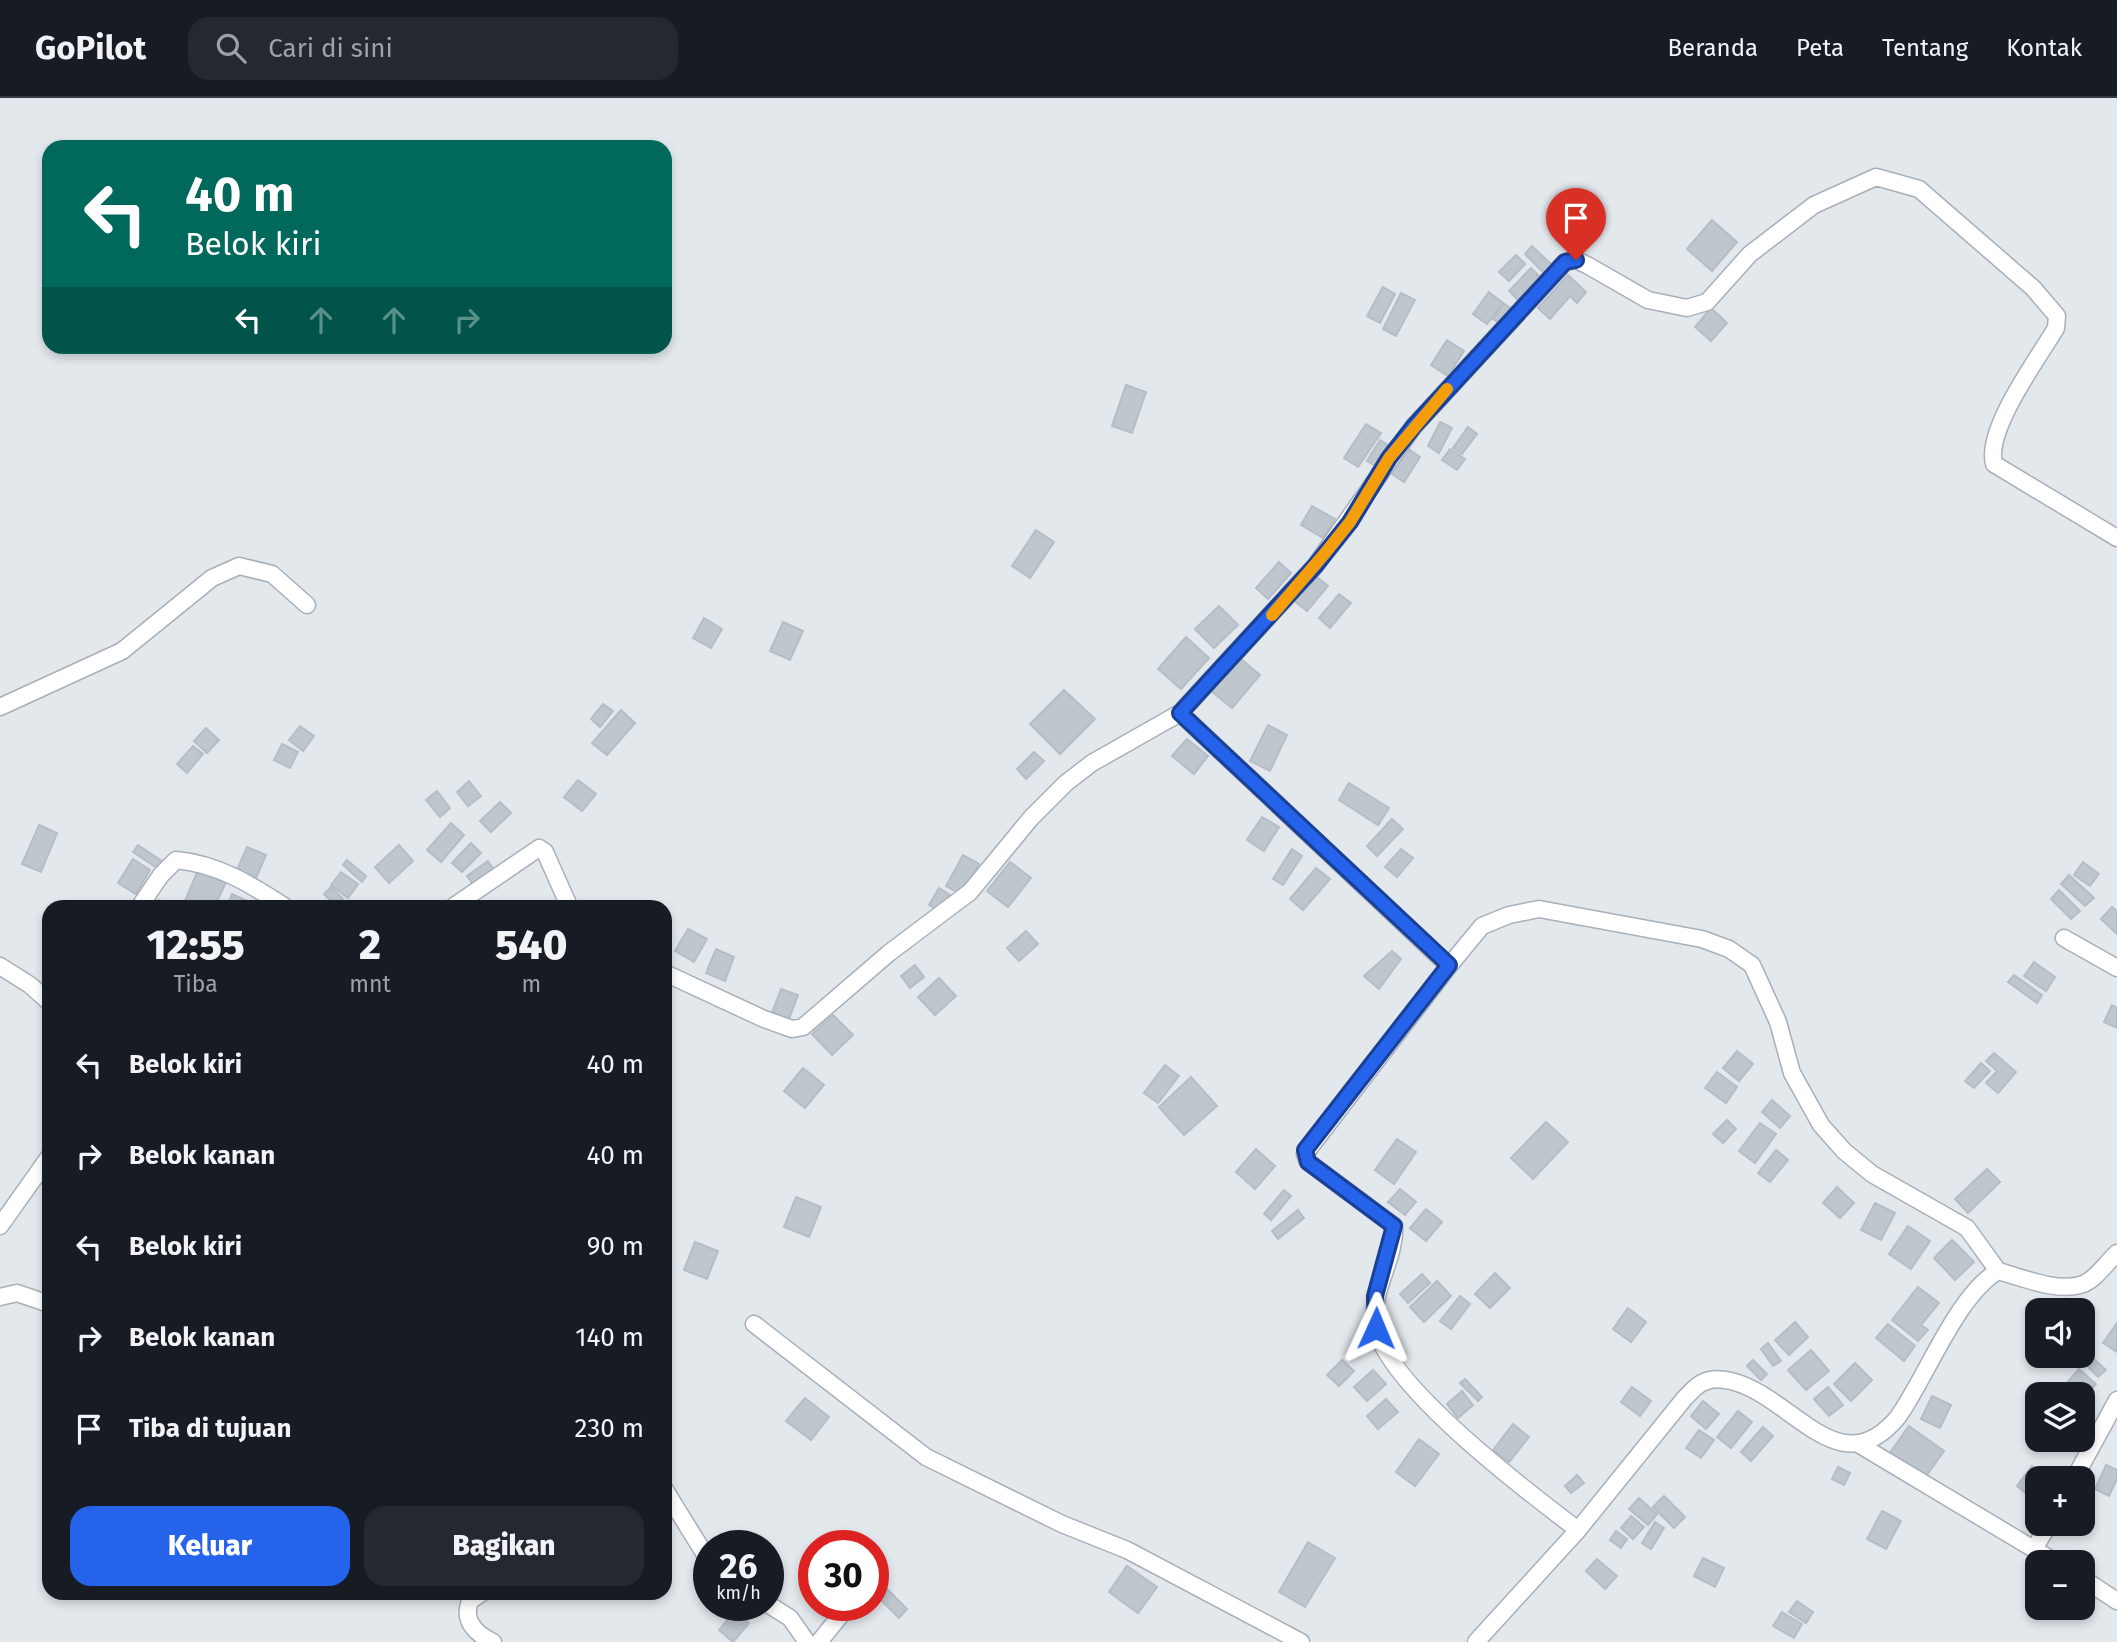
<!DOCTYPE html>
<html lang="id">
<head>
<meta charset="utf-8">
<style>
  :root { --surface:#171b24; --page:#242831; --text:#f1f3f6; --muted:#9ea1a6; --line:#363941; --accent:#2563eb }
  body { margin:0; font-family:"Fira Sans",sans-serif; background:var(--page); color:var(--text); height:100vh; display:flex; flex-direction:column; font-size:26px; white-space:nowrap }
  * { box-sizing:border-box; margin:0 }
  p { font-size:23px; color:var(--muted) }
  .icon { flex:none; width:38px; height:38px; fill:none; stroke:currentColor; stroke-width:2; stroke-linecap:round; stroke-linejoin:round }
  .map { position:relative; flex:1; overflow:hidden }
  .panel { position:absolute; left:42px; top:802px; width:630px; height:700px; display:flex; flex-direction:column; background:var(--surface); border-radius:21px; box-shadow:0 4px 10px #0003 }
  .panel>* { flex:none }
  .guide { position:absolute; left:42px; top:42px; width:630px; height:214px; border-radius:21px; box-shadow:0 4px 10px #0003; background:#00695c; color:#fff; overflow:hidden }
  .controls { position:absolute; left:2025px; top:1200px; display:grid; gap:14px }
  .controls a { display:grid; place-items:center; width:70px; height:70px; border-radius:14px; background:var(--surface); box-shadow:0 4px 10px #0003; font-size:35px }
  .speed { position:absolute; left:693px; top:1432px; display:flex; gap:14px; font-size:35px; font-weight:700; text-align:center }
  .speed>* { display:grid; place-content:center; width:91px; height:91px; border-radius:50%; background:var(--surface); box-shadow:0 4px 10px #0003; line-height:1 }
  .speed small { font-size:18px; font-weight:400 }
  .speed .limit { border:10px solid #d22; background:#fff; color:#111 }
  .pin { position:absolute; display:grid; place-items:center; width:60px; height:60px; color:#fff; margin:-72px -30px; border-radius:50% 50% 50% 0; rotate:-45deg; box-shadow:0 0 7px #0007 }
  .pin .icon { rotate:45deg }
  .me { position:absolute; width:77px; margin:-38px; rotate:1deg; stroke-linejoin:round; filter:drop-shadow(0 0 5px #0008) }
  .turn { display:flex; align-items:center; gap:24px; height:147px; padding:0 28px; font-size:32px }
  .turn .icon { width:91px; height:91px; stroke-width:2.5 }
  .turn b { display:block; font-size:49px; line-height:60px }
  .lanes { display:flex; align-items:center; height:66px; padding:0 28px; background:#0003; justify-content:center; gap:35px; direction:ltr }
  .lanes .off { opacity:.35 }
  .eta { display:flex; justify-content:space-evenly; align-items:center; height:119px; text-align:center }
  .eta b { font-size:42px; font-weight:800; line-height:49px }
  .button { display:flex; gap:14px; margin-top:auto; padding:14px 28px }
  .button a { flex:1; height:80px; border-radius:21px; background:var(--accent); color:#fff; font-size:28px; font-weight:800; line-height:80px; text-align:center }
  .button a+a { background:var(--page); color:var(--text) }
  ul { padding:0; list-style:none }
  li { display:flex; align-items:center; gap:21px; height:91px; padding:0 28px }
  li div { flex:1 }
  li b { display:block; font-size:26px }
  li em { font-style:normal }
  header { display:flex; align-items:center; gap:42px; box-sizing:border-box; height:98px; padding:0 35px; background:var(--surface); border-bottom:2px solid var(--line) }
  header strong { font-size:33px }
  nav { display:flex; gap:38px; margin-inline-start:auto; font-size:24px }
  .search { width:490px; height:63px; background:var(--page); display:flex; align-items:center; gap:18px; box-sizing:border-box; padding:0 24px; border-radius:21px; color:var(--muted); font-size:26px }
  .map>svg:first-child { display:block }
  .building { fill:#bec6ce; stroke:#b5bdc7; stroke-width:2 }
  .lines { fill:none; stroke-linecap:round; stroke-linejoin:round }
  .street-casing { stroke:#a9afb9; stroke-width:19 }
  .street { stroke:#fff; stroke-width:16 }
  .route-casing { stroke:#184099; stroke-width:18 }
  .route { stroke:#2563eb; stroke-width:12 }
  .slow { stroke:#f59e0b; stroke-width:12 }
</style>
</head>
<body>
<header>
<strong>GoPilot</strong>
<div class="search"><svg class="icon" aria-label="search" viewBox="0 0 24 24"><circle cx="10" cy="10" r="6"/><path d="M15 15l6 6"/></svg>Cari di sini</div>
<nav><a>Beranda</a><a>Peta</a><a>Tentang</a><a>Kontak</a></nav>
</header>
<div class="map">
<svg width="2117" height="1544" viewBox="0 0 2117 1544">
  <rect width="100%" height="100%" fill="#e3e8ed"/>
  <g class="building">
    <path d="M1712 122 1737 144 1712 173 1687 151Z"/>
    <path d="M1532 148 1553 168 1545 176 1525 156Z"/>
    <path d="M1516 157 1525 166 1509 183 1499 174Z"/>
    <path d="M1531 170 1542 181 1520 204 1509 193Z"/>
    <path d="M1568 177 1586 194 1577 205 1570 198 1550 221 1538 210Z"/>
    <path d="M1383 189 1395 196 1380 225 1367 218Z"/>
    <path d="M1489 194 1503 205 1487 226 1473 216Z"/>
    <path d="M1401 195 1415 202 1396 238 1383 231Z"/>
    <path d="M1503 205 1512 211 1502 227 1493 221Z"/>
    <path d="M1711 210 1727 225 1711 243 1695 229Z"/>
    <path d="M1447 242 1464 253 1448 278 1431 267Z"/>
    <path d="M1126 287 1146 294 1132 335 1112 328Z"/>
    <path d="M1440 324 1452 330 1439 355 1428 348Z"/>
    <path d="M1366 326 1381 335 1358 369 1344 360Z"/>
    <path d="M1468 329 1477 336 1462 356 1453 350Z"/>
    <path d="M1380 342 1390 348 1377 369 1367 363Z"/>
    <path d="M1404 348 1420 359 1404 384 1388 373Z"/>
    <path d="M1450 351 1465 361 1457 372 1442 362Z"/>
    <path d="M1312 408 1335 421 1323 440 1301 427Z"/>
    <path d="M1036 432 1054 444 1030 480 1012 468Z"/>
    <path d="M1279 464 1291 475 1268 501 1256 490Z"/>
    <path d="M1313 476 1328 488 1307 513 1292 501Z"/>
    <path d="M1339 496 1351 505 1330 530 1319 520Z"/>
    <path d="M1219 508 1238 527 1214 550 1195 531Z"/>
    <path d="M704 520 722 531 711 550 693 540Z"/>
    <path d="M783 524 803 533 790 562 770 553Z"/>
    <path d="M1186 539 1209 560 1181 591 1158 571Z"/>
    <path d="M1240 560 1260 577 1232 610 1211 593Z"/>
    <path d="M1064 592 1095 621 1060 656 1030 626Z"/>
    <path d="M603 606 613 613 600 629 591 621Z"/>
    <path d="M621 612 635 625 607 657 592 645Z"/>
    <path d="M1268 627 1287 637 1270 673 1250 663Z"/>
    <path d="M300 628 314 638 303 653 289 642Z"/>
    <path d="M206 630 219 642 207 655 194 643Z"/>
    <path d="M1187 641 1208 658 1194 676 1172 658Z"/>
    <path d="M282 646 298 654 290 670 274 662Z"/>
    <path d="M193 648 203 656 187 675 177 666Z"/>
    <path d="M1034 654 1044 663 1026 681 1017 671Z"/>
    <path d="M578 682 596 696 582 713 564 699Z"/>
    <path d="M469 683 481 698 468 708 457 694Z"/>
    <path d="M1349 685 1389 710 1378 727 1339 702Z"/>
    <path d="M437 693 450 710 440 719 426 702Z"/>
    <path d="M500 704 511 715 491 734 480 723Z"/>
    <path d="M1262 719 1279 729 1264 753 1247 742Z"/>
    <path d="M1392 721 1403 731 1377 758 1367 748Z"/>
    <path d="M451 725 464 737 441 764 427 752Z"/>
    <path d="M39 727 57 735 41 774 22 766Z"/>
    <path d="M471 745 481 755 462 774 452 765Z"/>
    <path d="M138 747 162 763 157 770 133 754Z"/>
    <path d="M399 747 413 763 389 785 375 769Z"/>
    <path d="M247 749 266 757 256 780 237 772Z"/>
    <path d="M1292 751 1302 758 1283 787 1273 781Z"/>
    <path d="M1401 751 1413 760 1397 779 1385 769Z"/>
    <path d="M963 757 979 766 962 797 946 788Z"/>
    <path d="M133 761 150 772 136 796 118 785Z"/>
    <path d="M347 762 366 778 362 784 343 767Z"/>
    <path d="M488 763 496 775 475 789 467 778Z"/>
    <path d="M1010 764 1031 780 1008 809 987 793Z"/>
    <path d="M2083 764 2099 776 2090 788 2074 777Z"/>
    <path d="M1316 770 1330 781 1303 812 1290 801Z"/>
    <path d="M198 772 226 784 215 808H199L185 803Z"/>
    <path d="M341 774 358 786 348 800 331 787Z"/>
    <path d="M2069 777 2094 800 2085 808 2061 786Z"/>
    <path d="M331 789 343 801 336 808 324 796Z"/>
    <path d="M939 790 950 797 941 814 929 807Z"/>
    <path d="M2059 792 2080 813 2071 821 2051 801Z"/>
    <path d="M232 796 247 803 244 808H227Z"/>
    <path d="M158 802 171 808H155Z"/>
    <path d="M2112 809 2117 813V836L2101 821Z"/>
    <path d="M688 831 707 841 694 864 675 853Z"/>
    <path d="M1026 833 1038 846 1019 863 1007 850Z"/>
    <path d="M716 851 734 859 725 883 706 875Z"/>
    <path d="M1392 853 1401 861 1379 891 1364 878Z"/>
    <path d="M2034 864 2055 879 2046 893 2024 878Z"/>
    <path d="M915 867 924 879 910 890 901 878Z"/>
    <path d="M2014 877 2042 897 2037 905 2008 884Z"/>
    <path d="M939 880 956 898 935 917 918 899Z"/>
    <path d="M781 891 798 897 787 926 770 920Z"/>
    <path d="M2112 907 2117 910V930L2104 924Z"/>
    <path d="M833 917 853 937 832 957 812 936Z"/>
    <path d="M1737 953 1753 966 1739 983 1723 970Z"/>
    <path d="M1994 955 2016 974 1998 995 1986 985 1997 973 1986 963Z"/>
    <path d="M1981 965 1990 973 1974 990 1965 983Z"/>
    <path d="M1165 967 1179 978 1158 1005 1144 995Z"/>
    <path d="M803 970 824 987 805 1010 784 993Z"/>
    <path d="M1717 974 1737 989 1726 1005 1705 990Z"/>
    <path d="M1191 979 1217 1008 1184 1037 1159 1009Z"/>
    <path d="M1772 1002 1790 1018 1780 1030 1762 1014Z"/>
    <path d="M1727 1022 1736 1031 1723 1045 1713 1036Z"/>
    <path d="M1546 1024 1568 1044 1533 1081 1511 1060Z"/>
    <path d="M1760 1025 1776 1036 1755 1065 1739 1053Z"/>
    <path d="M1397 1041 1416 1054 1394 1086 1375 1072Z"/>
    <path d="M1256 1051 1275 1068 1255 1091 1236 1074Z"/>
    <path d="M1776 1052 1788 1062 1770 1084 1758 1075Z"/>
    <path d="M1987 1071 2000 1084 1968 1115 1955 1101Z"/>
    <path d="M1837 1089 1854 1105 1840 1120 1823 1105Z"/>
    <path d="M1400 1091 1416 1104 1405 1117 1388 1104Z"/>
    <path d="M1284 1092 1291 1098 1271 1122 1264 1116Z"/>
    <path d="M796 1099 821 1109 809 1139 784 1129Z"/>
    <path d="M1875 1105 1895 1115 1881 1142 1861 1132Z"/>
    <path d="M1426 1111 1442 1124 1426 1143 1410 1130Z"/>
    <path d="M1298 1112 1304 1120 1278 1141 1272 1133Z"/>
    <path d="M1908 1128 1930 1143 1911 1171 1889 1156Z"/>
    <path d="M1952 1142 1974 1164 1955 1182 1934 1160Z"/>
    <path d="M695 1144 718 1153 707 1181 684 1172Z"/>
    <path d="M1495 1175 1510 1190 1490 1210 1475 1196Z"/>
    <path d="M1422 1176 1430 1185 1408 1205 1400 1196Z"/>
    <path d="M1437 1183 1451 1198 1424 1224 1410 1209Z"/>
    <path d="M1918 1189 1939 1205 1921 1227 1928 1232 1918 1243 1892 1222Z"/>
    <path d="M1460 1198 1470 1206 1451 1231 1440 1223Z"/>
    <path d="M1628 1210 1646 1224 1631 1244 1613 1231Z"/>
    <path d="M1795 1224 1808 1239 1789 1257 1775 1242Z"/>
    <path d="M2117 1225V1254L2103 1245Z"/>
    <path d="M1888 1226 1915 1248 1904 1263 1876 1240Z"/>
    <path d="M1768 1245 1781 1263 1773 1268 1761 1251Z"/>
    <path d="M1811 1252 1829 1273 1806 1292 1788 1272Z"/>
    <path d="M2094 1261 2106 1272 2098 1279 2087 1268Z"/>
    <path d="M1342 1262 1354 1273 1339 1288 1327 1277Z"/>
    <path d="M1753 1262 1767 1276 1761 1282 1747 1268Z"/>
    <path d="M1855 1265 1872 1282 1851 1303 1834 1286Z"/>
    <path d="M2079 1271 2096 1286 2082 1301V1297H2056Z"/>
    <path d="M1373 1272 1386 1286 1367 1303 1354 1289Z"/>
    <path d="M1465 1281 1482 1299 1478 1303 1460 1285Z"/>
    <path d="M1632 1289 1651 1303 1640 1318 1621 1304Z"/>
    <path d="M1828 1289 1843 1307 1829 1318 1814 1301Z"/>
    <path d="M1462 1293 1473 1307 1458 1320 1447 1306Z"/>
    <path d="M1932 1298 1951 1307 1940 1330 1921 1321Z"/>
    <path d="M805 1300 829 1319 811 1342 786 1323Z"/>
    <path d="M1386 1301 1398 1314 1378 1331 1367 1318Z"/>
    <path d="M1703 1303 1719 1316 1706 1331 1691 1318Z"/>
    <path d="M1738 1313 1752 1324 1731 1350 1717 1339Z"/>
    <path d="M1513 1326 1529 1339 1509 1364 1493 1352Z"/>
    <path d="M1909 1328 1944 1353 1924 1381 1889 1356Z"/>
    <path d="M1763 1329 1773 1338 1751 1363 1741 1354Z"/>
    <path d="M1699 1332 1714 1342 1701 1360 1686 1350Z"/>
    <path d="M1419 1341 1439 1356 1415 1388 1396 1374Z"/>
    <path d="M2106 1367 2117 1372V1381L2109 1398 2095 1391Z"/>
    <path d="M2032 1368 2043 1376 2027 1396 2017 1388Z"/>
    <path d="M1838 1369 1850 1375 1844 1387 1832 1381Z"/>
    <path d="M1577 1377 1584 1385 1571 1395 1565 1388Z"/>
    <path d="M1664 1398 1685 1419 1674 1430 1653 1409Z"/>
    <path d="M1639 1400 1657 1416 1648 1427 1629 1411Z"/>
    <path d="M1882 1413 1901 1423 1886 1451 1867 1441Z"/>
    <path d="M1631 1418 1644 1429 1633 1441 1621 1430Z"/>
    <path d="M1655 1424 1664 1430 1651 1451 1642 1445Z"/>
    <path d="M1616 1433 1627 1441 1621 1450 1610 1442Z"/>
    <path d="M1308 1444 1335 1460 1305 1509 1279 1494Z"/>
    <path d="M1703 1460 1724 1470 1715 1489 1694 1478Z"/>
    <path d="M1597 1461 1617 1478 1605 1491 1586 1473Z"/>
    <path d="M1127 1468 1157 1489 1138 1515 1109 1494Z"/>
    <path d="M880 1484 907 1511 899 1520 873 1494Z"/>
    <path d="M1797 1503 1813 1514 1806 1525 1789 1514Z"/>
    <path d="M735 1513 749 1525 733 1544 719 1532Z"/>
    <path d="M1782 1514 1802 1526 1794 1540 1773 1528Z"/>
  </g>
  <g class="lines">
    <g class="street-casing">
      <g id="street">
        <path d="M0 609 122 553 212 480 239 468 272 476 307 507"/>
        <path d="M140 808 161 777 176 762C218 766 250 786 284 808"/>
        <path d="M454 808 539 750 545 754 569 808"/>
        <path d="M2064 840 2117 870"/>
        <path d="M0 868 30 887 49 904"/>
        <path d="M1449 868 1305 1056 1308 1064 1394 1128C1396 1161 1371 1191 1375 1226 1383 1285 1529 1395 1578 1432"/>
        <path d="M665 875 764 921 792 931 803 929 889 855 970 794 1031 720 1066 685 1092 665 1180 615"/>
        <path d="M0 1128 49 1059"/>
        <path d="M1998 1173 1967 1130 1872 1076 1844 1053 1821 1027 1792 975 1778 924 1752 867 1729 851 1702 841 1539 811 1509 817 1482 828 1449 868 1180 615 1315 468 1414 328 1565 164 1576 162 1587 167 1648 202 1687 210 1707 204 1750 156 1814 107 1876 79 1919 91 2033 190 2057 218 2056 230C2038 261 1985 331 1994 366L2117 440"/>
        <path d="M0 1199 17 1195 49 1206"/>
        <path d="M754 1226 926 1359 1062 1426 1127 1452 1301 1544"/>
        <path d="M1860 1347 2057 1465"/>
        <path d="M2074 1381 2117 1302"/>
        <path d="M665 1392 709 1463"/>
        <path d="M2034 1451 2049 1426"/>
        <path d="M2082 1480 2117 1503"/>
        <path d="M483 1494 470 1503C462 1523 476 1536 493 1544"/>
        <path d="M768 1506 790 1520 807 1544"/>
        <path d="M819 1544 849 1507"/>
        <path d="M1476 1544 1578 1432 1684 1301C1690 1295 1696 1287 1704 1284 1712 1280 1722 1281 1731 1283 1793 1298 1839 1390 1898 1319 1927 1278 1957 1197 1998 1173 2021 1179 2055 1194 2080 1187 2094 1184 2106 1165 2117 1155"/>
      </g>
    </g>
    <use href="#street" class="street"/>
  </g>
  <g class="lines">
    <g class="route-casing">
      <path id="route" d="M1376 1230 1375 1198 1394 1128 1308 1064 1305 1052 1449 867 1180 615 1315 468 1350 424 1389 360 1414 328 1565 164 1576 162"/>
    </g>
    <use href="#route" class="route"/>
    <path class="slow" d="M1272 517 1326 454 1350 424 1389 360 1447 291"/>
  </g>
</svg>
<div class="controls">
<a><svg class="icon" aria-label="sound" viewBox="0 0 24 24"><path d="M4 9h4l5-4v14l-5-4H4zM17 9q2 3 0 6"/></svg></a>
<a><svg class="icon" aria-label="layers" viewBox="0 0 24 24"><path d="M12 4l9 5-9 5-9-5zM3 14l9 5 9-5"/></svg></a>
<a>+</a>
<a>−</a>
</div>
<div class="speed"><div>26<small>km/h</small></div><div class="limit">30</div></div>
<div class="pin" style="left:1576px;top:162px;background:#d93025"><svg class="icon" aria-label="arrive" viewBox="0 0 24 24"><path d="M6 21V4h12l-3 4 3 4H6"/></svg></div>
<svg class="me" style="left:1376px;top:1230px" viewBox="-20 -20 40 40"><path d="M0-17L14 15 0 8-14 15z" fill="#2563eb" stroke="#fff" stroke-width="4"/></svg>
<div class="guide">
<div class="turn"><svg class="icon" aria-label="left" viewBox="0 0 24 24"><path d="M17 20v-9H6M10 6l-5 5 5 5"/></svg><div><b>40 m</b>Belok kiri</div></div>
<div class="lanes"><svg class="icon" aria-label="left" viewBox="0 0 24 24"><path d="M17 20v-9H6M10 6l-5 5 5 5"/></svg><svg class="icon off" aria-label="ahead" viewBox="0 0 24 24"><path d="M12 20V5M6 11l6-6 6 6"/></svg><svg class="icon off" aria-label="ahead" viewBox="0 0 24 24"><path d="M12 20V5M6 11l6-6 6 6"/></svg><svg class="icon off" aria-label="right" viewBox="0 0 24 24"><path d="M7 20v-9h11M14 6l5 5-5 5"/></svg></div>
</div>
<section class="panel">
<div class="eta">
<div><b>12:55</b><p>Tiba</p></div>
<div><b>2</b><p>mnt</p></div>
<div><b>540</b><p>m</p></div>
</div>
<ul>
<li><svg class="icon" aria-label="left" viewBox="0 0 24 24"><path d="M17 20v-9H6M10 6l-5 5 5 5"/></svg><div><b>Belok kiri</b></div><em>40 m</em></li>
<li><svg class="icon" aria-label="right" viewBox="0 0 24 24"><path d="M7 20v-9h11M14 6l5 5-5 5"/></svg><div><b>Belok kanan</b></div><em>40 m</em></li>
<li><svg class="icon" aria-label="left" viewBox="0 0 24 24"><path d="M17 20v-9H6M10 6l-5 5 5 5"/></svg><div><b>Belok kiri</b></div><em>90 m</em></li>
<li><svg class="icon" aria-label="right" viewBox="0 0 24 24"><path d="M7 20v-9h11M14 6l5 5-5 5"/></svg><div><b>Belok kanan</b></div><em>140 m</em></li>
<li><svg class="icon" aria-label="arrive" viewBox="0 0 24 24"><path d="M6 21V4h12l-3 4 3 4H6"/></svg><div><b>Tiba di tujuan</b></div><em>230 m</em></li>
</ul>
<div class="button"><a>Keluar</a><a>Bagikan</a></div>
</section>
</div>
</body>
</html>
